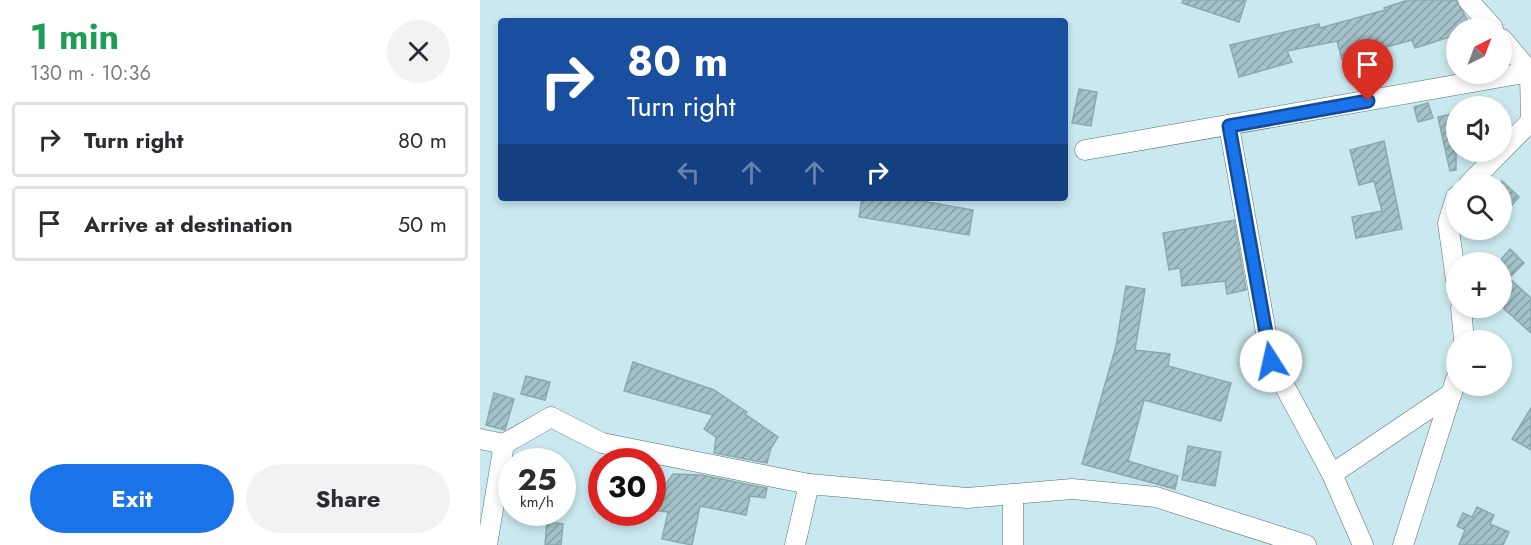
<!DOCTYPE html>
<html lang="en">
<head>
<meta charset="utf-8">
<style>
  :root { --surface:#fff; --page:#f2f2f3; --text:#2b2b33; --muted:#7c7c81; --line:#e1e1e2; --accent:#1a73e8 }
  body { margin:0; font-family:Jost,sans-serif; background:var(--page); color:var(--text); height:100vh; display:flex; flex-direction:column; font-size:22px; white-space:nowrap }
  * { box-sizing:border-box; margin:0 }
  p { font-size:20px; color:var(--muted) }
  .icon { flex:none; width:33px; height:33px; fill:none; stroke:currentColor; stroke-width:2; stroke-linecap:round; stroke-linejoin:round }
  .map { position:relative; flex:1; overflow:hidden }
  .drawer { display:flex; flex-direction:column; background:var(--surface); width:480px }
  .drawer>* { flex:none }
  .banner { position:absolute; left:18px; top:18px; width:570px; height:183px; border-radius:6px; box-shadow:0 3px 9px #0003; background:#1a4fa0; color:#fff; overflow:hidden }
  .needle { width:39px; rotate:42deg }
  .tools { position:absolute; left:966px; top:18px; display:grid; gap:12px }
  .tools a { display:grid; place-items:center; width:66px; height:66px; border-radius:50%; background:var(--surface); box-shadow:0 3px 9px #0003; font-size:30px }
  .speed { position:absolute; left:18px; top:448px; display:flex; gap:12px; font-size:30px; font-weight:700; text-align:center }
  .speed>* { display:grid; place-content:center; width:78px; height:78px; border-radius:50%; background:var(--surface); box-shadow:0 3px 9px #0003; line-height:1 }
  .speed small { font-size:15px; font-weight:400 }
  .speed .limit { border:9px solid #d22; background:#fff; color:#111 }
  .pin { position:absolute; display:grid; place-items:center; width:51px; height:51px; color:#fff; margin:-62px -26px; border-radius:50% 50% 50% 0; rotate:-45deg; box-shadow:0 0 6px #0007 }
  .pin .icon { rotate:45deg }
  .me { position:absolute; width:66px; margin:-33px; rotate:350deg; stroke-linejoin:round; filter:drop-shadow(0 0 4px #0008) }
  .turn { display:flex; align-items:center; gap:21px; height:126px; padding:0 30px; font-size:27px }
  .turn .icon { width:78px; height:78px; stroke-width:2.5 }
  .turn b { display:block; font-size:42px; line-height:51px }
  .lanes { display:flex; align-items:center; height:57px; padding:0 30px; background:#0003; justify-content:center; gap:30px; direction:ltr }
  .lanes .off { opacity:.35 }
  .round { display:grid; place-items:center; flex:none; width:63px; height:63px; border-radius:32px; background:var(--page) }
  .head { display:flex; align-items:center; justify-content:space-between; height:102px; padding:0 30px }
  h1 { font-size:36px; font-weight:700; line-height:45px; color:#1e9e55 }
  .primary-button { display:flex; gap:12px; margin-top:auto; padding:12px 30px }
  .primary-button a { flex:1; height:69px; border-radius:36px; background:var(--accent); color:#fff; font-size:24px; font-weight:700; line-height:69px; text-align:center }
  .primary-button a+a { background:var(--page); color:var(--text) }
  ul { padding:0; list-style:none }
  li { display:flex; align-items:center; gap:18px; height:75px; margin:0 12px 9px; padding:0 18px; border:3px solid var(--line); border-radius:6px }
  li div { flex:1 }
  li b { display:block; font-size:22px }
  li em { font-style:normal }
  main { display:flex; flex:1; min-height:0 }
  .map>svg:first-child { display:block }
  .building { fill:url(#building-hatch); stroke:#8ca9b0; stroke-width:1.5 }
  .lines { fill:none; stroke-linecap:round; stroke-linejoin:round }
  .minor-casing { stroke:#547076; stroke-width:21 }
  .minor { stroke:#fff; stroke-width:20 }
  .route-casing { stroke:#114b97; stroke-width:15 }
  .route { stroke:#1a73e8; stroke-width:10 }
</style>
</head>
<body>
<main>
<section class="drawer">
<div class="head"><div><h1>1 min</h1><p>130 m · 10:36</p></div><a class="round"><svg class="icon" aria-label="close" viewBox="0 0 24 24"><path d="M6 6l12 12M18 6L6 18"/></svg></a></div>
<ul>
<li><svg class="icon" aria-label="right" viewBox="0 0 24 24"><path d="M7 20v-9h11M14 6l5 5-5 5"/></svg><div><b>Turn right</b></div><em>80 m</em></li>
<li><svg class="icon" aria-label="arrive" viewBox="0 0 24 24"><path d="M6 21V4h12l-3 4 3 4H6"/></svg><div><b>Arrive at destination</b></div><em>50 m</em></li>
</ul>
<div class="primary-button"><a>Exit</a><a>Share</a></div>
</section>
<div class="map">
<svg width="1051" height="545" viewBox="0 0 1051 545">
  <defs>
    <pattern id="building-hatch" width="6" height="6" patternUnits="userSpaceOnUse" patternTransform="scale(1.5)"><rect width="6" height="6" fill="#a4c2c9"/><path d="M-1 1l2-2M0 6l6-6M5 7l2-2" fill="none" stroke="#869fa4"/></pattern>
  </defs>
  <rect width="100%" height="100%" fill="#cae8ef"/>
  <g class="building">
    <path d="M703 0H766L759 22 702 3Z"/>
    <path d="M928 0H976L992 28H976V35L935 48 932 40 862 59 857 41 807 51 812 62 759 77 750 45 839 24 840 28 905 10 904 8Z"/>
    <path d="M599 89 617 92 611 126 592 123Z"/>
    <path d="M948 103 953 118 938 122 934 107Z"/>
    <path d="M976 113V170L970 171 958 117Z"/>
    <path d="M904 141 922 229 876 238 872 217 902 211 894 181 879 185 870 150Z"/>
    <path d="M1022 181 1039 197 1022 216Z"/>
    <path d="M382 198H425L493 210 489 235 379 217Z"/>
    <path d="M754 220 766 290 747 294 745 281 702 286 700 268 689 270 683 233Z"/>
    <path d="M1030 249 1044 263 1029 278 1051 298V333L1022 307V258Z"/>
    <path d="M646 286 665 289 655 350 690 354 688 366 751 383 741 421 664 400 648 461 698 476 695 489 602 464 636 346Z"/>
    <path d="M153 362 234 390 267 412 265 414 298 437 291 448 287 463 234 453 236 437 224 429 233 415 144 391Z"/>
    <path d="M46 376 70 382 65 400 41 394Z"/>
    <path d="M14 393 34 399 25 430 6 425Z"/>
    <path d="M1051 408V450L1032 439Z"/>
    <path d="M708 446 741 452 735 486 702 480Z"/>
    <path d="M193 474 221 475 287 488 285 498 270 496 266 515 220 506 212 545 182 539 188 512 172 510V503Z"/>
    <path d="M997 507 1014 515 1010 524 1029 532 1023 545H979L985 530 977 526 983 513 992 517Z"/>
    <path d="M67 522 83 524 81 545H65Z"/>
  </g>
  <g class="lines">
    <g class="minor-casing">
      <g id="minor">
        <path d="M988 0 1013 28"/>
        <path d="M1022 39 1050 72 1051 125"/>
        <path d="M749 126 791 361 852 474 883 545"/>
        <path d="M605 150 1050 72"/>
        <path d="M989 184 1049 123"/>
        <path d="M976 197 968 223 976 280"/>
        <path d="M981 308 984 340"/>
        <path d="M0 439 24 444 71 417 122 443 329 484 487 498 592 489 676 497 826 545"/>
        <path d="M852 474 972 393"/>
        <path d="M7 545 24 444"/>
        <path d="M315 545 329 484"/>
        <path d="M533 545V496"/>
        <path d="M923 545 976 379"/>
      </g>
    </g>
    <use href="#minor" class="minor"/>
  </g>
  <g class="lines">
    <g class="route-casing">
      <path id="route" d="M791 361 749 126 888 101"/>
    </g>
    <use href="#route" class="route"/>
  </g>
</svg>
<div class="tools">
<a><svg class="needle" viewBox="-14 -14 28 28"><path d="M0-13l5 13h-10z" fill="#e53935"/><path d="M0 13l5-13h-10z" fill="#7c7c81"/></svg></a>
<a><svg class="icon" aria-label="sound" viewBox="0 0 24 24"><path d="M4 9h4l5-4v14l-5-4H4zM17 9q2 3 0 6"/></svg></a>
<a><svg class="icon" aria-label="search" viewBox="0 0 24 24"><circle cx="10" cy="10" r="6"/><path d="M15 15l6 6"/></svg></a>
<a>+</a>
<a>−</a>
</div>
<div class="speed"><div>25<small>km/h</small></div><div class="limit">30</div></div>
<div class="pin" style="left:888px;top:101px;background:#d93025"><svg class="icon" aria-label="arrive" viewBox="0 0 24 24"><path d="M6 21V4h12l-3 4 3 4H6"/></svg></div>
<svg class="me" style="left:791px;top:361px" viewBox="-20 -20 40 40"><circle r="19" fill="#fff"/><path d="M0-13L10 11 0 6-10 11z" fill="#1a73e8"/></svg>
<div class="banner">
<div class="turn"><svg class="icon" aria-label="right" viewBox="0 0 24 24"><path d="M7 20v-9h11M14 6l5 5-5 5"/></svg><div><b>80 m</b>Turn right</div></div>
<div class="lanes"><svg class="icon off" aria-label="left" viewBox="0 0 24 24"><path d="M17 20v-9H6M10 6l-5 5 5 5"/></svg><svg class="icon off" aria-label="ahead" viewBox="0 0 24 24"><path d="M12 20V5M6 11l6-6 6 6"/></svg><svg class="icon off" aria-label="ahead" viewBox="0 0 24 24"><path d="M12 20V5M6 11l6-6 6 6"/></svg><svg class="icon" aria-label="right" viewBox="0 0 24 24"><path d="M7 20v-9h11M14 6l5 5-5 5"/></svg></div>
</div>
</div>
</main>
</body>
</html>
